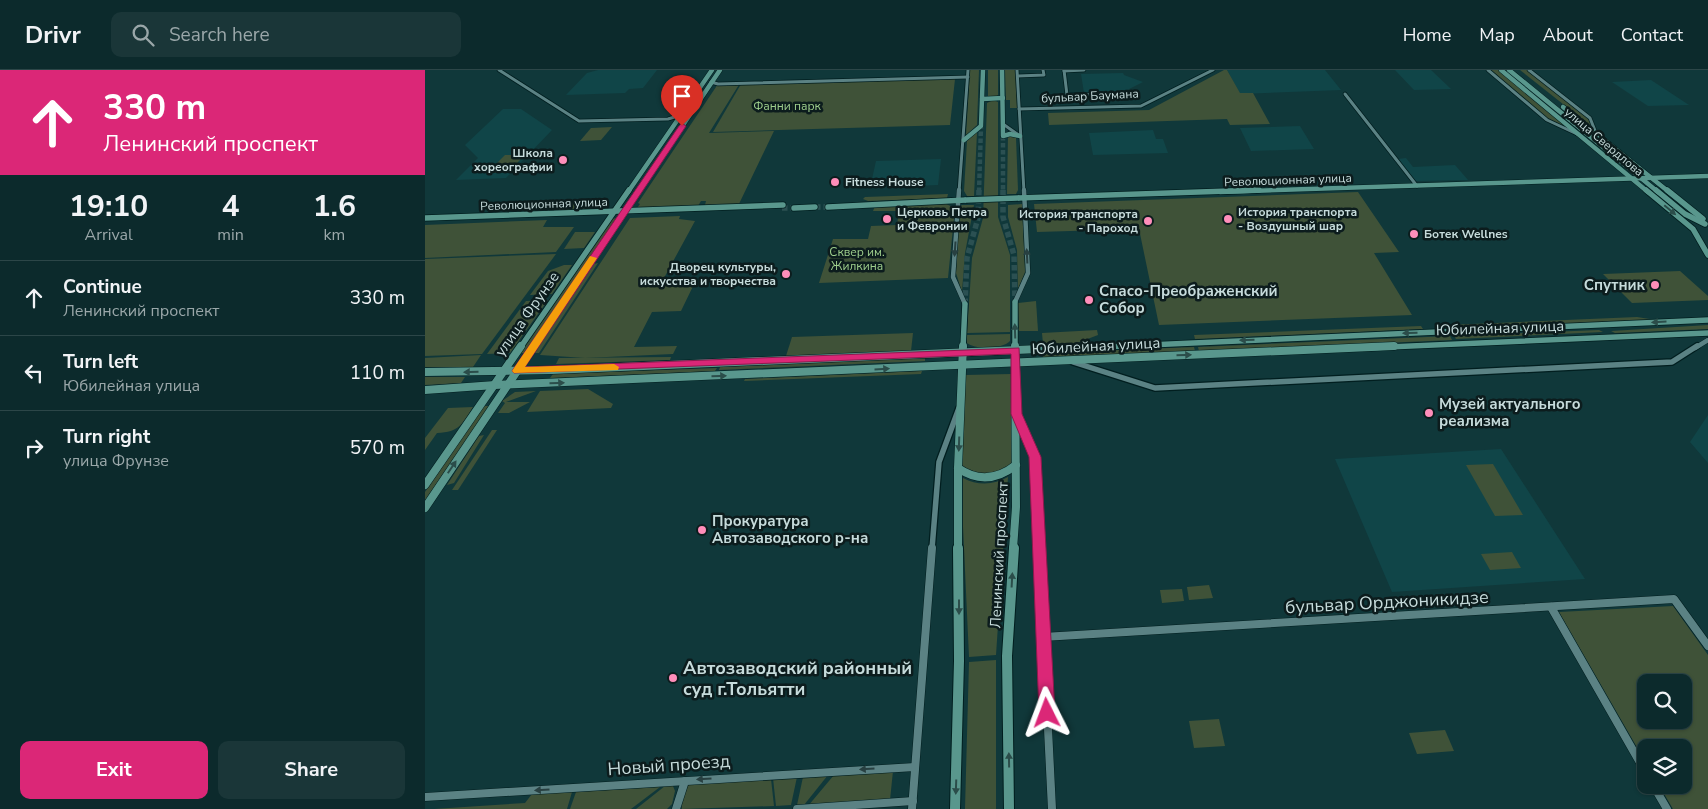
<!DOCTYPE html>
<html lang="en">
<head>
<meta charset="utf-8">
<style>
  :root { --surface:#0c2a2c; --page:#1a3638; --text:#f1f3f6; --muted:#9aa7a9; --line:#2c4648; --accent:#db2777 }
  body { margin:0; font-family:"Nunito Sans",sans-serif; background:var(--page); color:var(--text); height:100vh; display:flex; flex-direction:column; font-size:19px; white-space:nowrap }
  * { box-sizing:border-box; margin:0 }
  p { font-size:16px; color:var(--muted) }
  .icon { flex:none; width:28px; height:28px; fill:none; stroke:currentColor; stroke-width:2; stroke-linecap:round; stroke-linejoin:round }
  .map { position:relative; flex:1; overflow:hidden }
  .details { display:flex; flex-direction:column; background:var(--surface); width:425px }
  .details>* { flex:none }
  .banner { background:#db2777; color:#fff; overflow:hidden }
  .fabs { position:absolute; left:1212px; top:604px; display:grid; gap:10px }
  .fabs a { display:grid; place-items:center; width:55px; height:55px; border-radius:10px; background:var(--surface); box-shadow:0 1px 4px #0004,0 0 0 1px var(--line); font-size:25px }
  .pin { position:absolute; display:grid; place-items:center; width:42px; height:42px; color:#fff; margin:-51px -21px; border-radius:50% 50% 50% 0; rotate:-45deg; box-shadow:0 0 5px #0007 }
  .pin .icon { rotate:45deg }
  .me { position:absolute; width:55px; margin:-28px; rotate:357deg; stroke-linejoin:round; filter:drop-shadow(0 0 4px #0008) }
  .turn { display:flex; align-items:center; gap:18px; height:105px; padding:0 20px; font-size:22px }
  .turn .icon { width:65px; height:65px; stroke-width:2.5 }
  .turn b { display:block; font-size:35px; line-height:42px }
  .eta { display:flex; justify-content:space-evenly; align-items:center; height:85px; text-align:center }
  .eta b { font-size:30px; font-weight:700; line-height:35px }
  .action { display:flex; gap:10px; margin-top:auto; padding:10px 20px }
  .action a { flex:1; height:58px; border-radius:10px; background:var(--accent); color:#fff; font-size:20px; font-weight:700; line-height:58px; text-align:center }
  .action a+a { background:var(--page); color:var(--text) }
  ul { padding:0; list-style:none }
  li { display:flex; align-items:center; gap:15px; height:75px; padding:0 20px; border-top:1px solid var(--line) }
  li div { flex:1 }
  li b { display:block; font-size:19px }
  li em { font-style:normal }
  header { display:flex; align-items:center; gap:30px; box-sizing:border-box; height:70px; padding:0 25px; background:var(--surface); border-bottom:1px solid var(--line) }
  header strong { font-size:24px }
  nav { display:flex; gap:28px; margin-inline-start:auto; font-size:18px }
  .search { width:350px; height:45px; background:var(--page); display:flex; align-items:center; gap:12px; box-sizing:border-box; padding:0 18px; border-radius:10px; color:var(--muted); font-size:19px }
  main { display:flex; flex:1; min-height:0 }
  .map>svg:first-child { display:block }
  .built { fill:#104548 }
  .green { fill:#3f5238; fill-rule:evenodd }
  .lines { fill:none; stroke-linecap:round; stroke-linejoin:round }
  .secondary-tunnel-far1 { stroke:#2b5052; stroke-width:4.5; stroke-dasharray:4.5 2.5; stroke-linecap:butt }
  .secondary-tunnel { stroke:#2b5052; stroke-width:5.5; stroke-dasharray:5.5 3; stroke-linecap:butt }
  .minor-far3-casing { stroke:#011e1f; stroke-width:4.5 }
  .minor-far2-casing { stroke:#011e1f; stroke-width:5.5 }
  .minor-far1-casing { stroke:#011e1f; stroke-width:8 }
  .minor-casing { stroke:#011e1f; stroke-width:9 }
  .secondary-far3-casing { stroke:#011e1f; stroke-width:5.5 }
  .secondary-far2-casing { stroke:#011e1f; stroke-width:7 }
  .secondary-far1-casing { stroke:#011e1f; stroke-width:9 }
  .secondary-casing { stroke:#011e1f; stroke-width:12 }
  .minor-far3 { stroke:#5b8284; stroke-width:3 }
  .minor-far2 { stroke:#5b8284; stroke-width:4.5 }
  .minor-far1 { stroke:#5b8284; stroke-width:5.5 }
  .minor { stroke:#5b8284; stroke-width:8 }
  .secondary-far3 { stroke:#59978d; stroke-width:4.5 }
  .secondary-far2 { stroke:#59978d; stroke-width:5.5 }
  .secondary-far1 { stroke:#59978d; stroke-width:8 }
  .secondary { stroke:#59978d; stroke-width:10 }
  .secondary-bridge-casing { stroke:#011e1f; stroke-width:7; stroke-linecap:butt }
  .secondary-bridge { stroke:#59978d; stroke-width:5.5 }
  .oneway { fill:#2b4d4a }
  .oneway2 { fill:#284041 }
  .route { fill:#db2777; stroke:#8e194d }
  .slow { fill:#f59e0b }
  .poi-dot { fill:#ff8eba; stroke:#0c1c1d; stroke-width:2 }
  .labels { text-anchor:middle; dominant-baseline:central; stroke-width:5; stroke-linejoin:round; paint-order:stroke }
  .far-street-label { font-size:12px; fill:#c6dbdb; stroke:#0c1c1d }
  .far-park-label { font-size:12px; fill:#9fcf8d; stroke:#0c1c1d }
  .far-poi-label { font-size:12px; font-weight:bold; fill:#c6dbdb; stroke:#0c1c1d; text-anchor:start }
  .poi-label { font-size:15px; font-weight:bold; fill:#c6dbdb; stroke:#0c1c1d; text-anchor:start }
  .street-label { font-size:15px; fill:#c6dbdb; stroke:#0c1c1d }
  .near-street-label { font-size:18px; fill:#c6dbdb; stroke:#0c1c1d }
  .near-poi-label { font-size:18px; font-weight:bold; fill:#c6dbdb; stroke:#0c1c1d; text-anchor:start }
</style>
</head>
<body>
<header>
<strong>Drivr</strong>
<div class="search"><svg class="icon" aria-label="search" viewBox="0 0 24 24"><circle cx="10" cy="10" r="6"/><path d="M15 15l6 6"/></svg>Search here</div>
<nav><a>Home</a><a>Map</a><a>About</a><a>Contact</a></nav>
</header>
<main>
<section class="details">
<div class="banner">
<div class="turn"><svg class="icon" aria-label="ahead" viewBox="0 0 24 24"><path d="M12 20V5M6 11l6-6 6 6"/></svg><div><b>330 m</b>Ленинский проспект</div></div>
</div>
<div class="eta">
<div><b>19:10</b><p>Arrival</p></div>
<div><b>4</b><p>min</p></div>
<div><b>1.6</b><p>km</p></div>
</div>
<ul>
<li><svg class="icon" aria-label="ahead" viewBox="0 0 24 24"><path d="M12 20V5M6 11l6-6 6 6"/></svg><div><b>Continue</b><p>Ленинский проспект</p></div><em>330 m</em></li>
<li><svg class="icon" aria-label="left" viewBox="0 0 24 24"><path d="M17 20v-9H6M10 6l-5 5 5 5"/></svg><div><b>Turn left</b><p>Юбилейная улица</p></div><em>110 m</em></li>
<li><svg class="icon" aria-label="right" viewBox="0 0 24 24"><path d="M7 20v-9h11M14 6l5 5-5 5"/></svg><div><b>Turn right</b><p>улица Фрунзе</p></div><em>570 m</em></li>
</ul>
<div class="action"><a>Exit</a><a>Share</a></div>
</section>
<div class="map">
<svg width="1283" height="739" viewBox="0 0 1283 739">
  <rect width="100%" height="100%" fill="#10383a"/>
  <g class="built">
    <path d="M173 0H232L218 18 204 19 200 23 141 25 162 3Z"/>
    <path d="M802 0H900L916 20 815 24Z"/>
    <path d="M970 0H1006L1026 19 989 20Z"/>
    <path d="M698 3 699 5 718 12 700 21 659 23 656 4Z"/>
    <path d="M1226 10 1264 35 1223 36 1187 12Z"/>
    <path d="M78 39H96L127 60 81 108 31 110 53 88 40 75Z"/>
    <path d="M875 56 889 79 826 81 815 58Z"/>
    <path d="M728 60 731 69H738L743 83 668 85 664 63Z"/>
    <path d="M981 88 988 97 1030 95 1043 110 990 111 973 89Z"/>
    <path d="M516 89 513 115 445 118 451 91Z"/>
    <path d="M1283 345V393L1265 372Z"/>
    <path d="M1076 379 1160 509 967 522 910 389Z"/>
  </g>
  <g class="green">
    <path d="M545 0H554L552 55 541 65Z"/>
    <path d="M563 0H573V25L571 27 563 26Z"/>
    <path d="M580 0H591L592 38H585V30H581Z"/>
    <path d="M799 0H802L815 23H828L845 54 805 55 802 49 624 55 623 43 724 40Z"/>
    <path d="M1066 0H1073L1143 58 1123 49Z"/>
    <path d="M1095 0H1103L1162 46 1167 57Z"/>
    <path d="M530 9 525 55 288 62 316 14Z"/>
    <path d="M315 13 284 63 349 61 313 136 280 135 281 131H276L273 136 212 138 215 134 213 133 293 14Z"/>
    <path d="M568 30 573 32V147L585 185V262L542 263 547 188 558 148 562 33Z"/>
    <path d="M187 57 176 70 155 71 166 58Z"/>
    <path d="M552 62 549 126H542L539 121 542 71Z"/>
    <path d="M583 65 591 68 593 120 591 124H582Z"/>
    <path d="M80 85H100L83 102 62 103Z"/>
    <path d="M933 122 974 182 949 183 987 245 734 255 714 159 612 162 609 134Z"/>
    <path d="M523 124 522 128 443 131 438 129 440 127Z"/>
    <path d="M170 131 163 140H132L139 132Z"/>
    <path d="M521 134 530 138 523 208 394 213 408 169H443L446 156 472 155 474 141H448L450 136Z"/>
    <path d="M597 134 600 202 593 219 592 180 583 147V135Z"/>
    <path d="M537 135H549L540 183 537 222 531 203 535 137Z"/>
    <path d="M255 146 254 149 270 151 239 208H272L256 241 227 242 209 277 252 276 248 284 160 288 115 285 205 148Z"/>
    <path d="M191 148 100 283H95L187 149Z"/>
    <path d="M122 150 118 157H149L131 182 0 188V155Z"/>
    <path d="M150 162H170L159 178 139 179Z"/>
    <path d="M131 184 57 284 0 286V189Z"/>
    <path d="M173 193 114 283H109L169 194Z"/>
    <path d="M139 195H147L127 224 105 225 123 201Z"/>
    <path d="M1255 201 1283 226V230L1207 233 1178 204Z"/>
    <path d="M123 230 85 283 62 284 101 231Z"/>
    <path d="M611 231 613 261H594L593 233Z"/>
    <path d="M1212 247 1231 250 1024 258 1022 255Z"/>
    <path d="M1283 255V259L1190 263 1186 261Z"/>
    <path d="M996 256 998 259 770 269 769 265Z"/>
    <path d="M672 260 673 265 652 273 618 274 617 263Z"/>
    <path d="M1174 260 1178 262 1031 269 1029 266Z"/>
    <path d="M488 263 486 281 361 286 367 267Z"/>
    <path d="M585 264V271C578 279 550 280 542 273V265Z"/>
    <path d="M1025 266 1027 270 774 281 773 277Z"/>
    <path d="M769 277 770 281 618 287V283Z"/>
    <path d="M56 285 48 297H0V288Z"/>
    <path d="M246 287 245 290 131 294 134 288Z"/>
    <path d="M500 288V291L294 300 295 297Z"/>
    <path d="M292 298 290 301 125 308 128 304Z"/>
    <path d="M497 301 496 304 319 311 320 309Z"/>
    <path d="M586 304 588 391C577 406 549 410 537 395L540 305Z"/>
    <path d="M0 307H40L36 313 0 315Z"/>
    <path d="M163 319 188 334 186 338 102 342 115 321Z"/>
    <path d="M111 321 81 332H105L84 343H73L80 333 77 331 90 322Z"/>
    <path d="M59 336H64L0 430V422Z"/>
    <path d="M48 337C37 354 35 362 12 363L0 380V368L23 338Z"/>
    <path d="M67 360H72L33 420H27Z"/>
    <path d="M59 365 29 413 22 415 54 366Z"/>
    <path d="M1068 394 1098 445 1070 446 1041 395Z"/>
    <path d="M583 407 571 585 544 587 538 457V408C553 416 569 415 583 407Z"/>
    <path d="M1087 482 1096 498 1065 500 1056 484Z"/>
    <path d="M784 515 788 528 764 530 762 517Z"/>
    <path d="M757 519 759 531 737 533 735 520Z"/>
    <path d="M1248 536 1283 585V739H1248L1234 715H1259V678H1221V693L1134 542ZM1221 612H1259V650H1221Z"/>
    <path d="M571 590V739H540L544 592Z"/>
    <path d="M794 649 800 676 769 678 764 651Z"/>
    <path d="M1020 660 1029 681 992 684 984 663Z"/>
    <path d="M468 701 465 730 383 736 409 705Z"/>
    <path d="M403 705 379 735H372L378 707Z"/>
    <path d="M372 707 366 735 351 736 348 708Z"/>
    <path d="M346 709 349 736 257 739 256 734 262 716 266 714Z"/>
    <path d="M240 716H248L250 721 247 734 242 739H211Z"/>
    <path d="M235 717 206 739H145L151 722Z"/>
    <path d="M147 722 142 739H9L100 733 107 724Z"/>
  </g>
  <g class="lines">
    <g class="secondary-tunnel-far1">
      <path d="M578 66V122"/>
      <path d="M554 122 556 56"/>
    </g>
    <g class="secondary-tunnel">
      <path d="M578 120V147L589 185 590 232"/>
      <path d="M390 137H403"/>
      <path d="M357 138H369"/>
      <path d="M540 234 542 188 553 148 554 120"/>
    </g>
    <g class="minor-far3-casing">
      <g id="minor-far3">
        <path d="M74 0 154 51 243 49 256 45"/>
        <path d="M592 0 599 122"/>
        <path d="M639 0 642 25 674 24"/>
        <path d="M1063 0 1122 50 1152 64"/>
        <path d="M1104 0 1165 48 1171 63"/>
        <path d="M639 1 659 0"/>
        <path d="M593 6 619 5 618 0"/>
        <path d="M286 12 293 14 543 7"/>
        <path d="M920 24 992 116"/>
        <path d="M594 39 716 36 788 0"/>
        <path d="M578 54 595 66"/>
        <path d="M534 122 543 0"/>
      </g>
    </g>
    <g class="minor-far2-casing">
      <g id="minor-far2">
        <path d="M534 120 528 207 540 234"/>
        <path d="M590 232 603 203 599 120"/>
        <path d="M1270 278 1283 270"/>
      </g>
    </g>
    <g class="minor-far1-casing">
      <g id="minor-far1">
        <path d="M648 292 730 318 1247 292 1272 276"/>
        <path d="M592 345 610 387 614 479"/>
        <path d="M507 479 514 392 534 338"/>
      </g>
    </g>
    <g class="minor-casing">
      <g id="minor">
        <path d="M614 478 627 739"/>
        <path d="M1126 537 1221 703"/>
        <path d="M618 567 1249 529 1283 576"/>
        <path d="M1228 715 1242 739"/>
        <path d="M0 727 490 697"/>
        <path d="M251 739 260 711"/>
        <path d="M372 739 488 731"/>
        <path d="M487 739 507 478"/>
      </g>
    </g>
    <g class="secondary-far3-casing">
      <g id="secondary-far3">
        <path d="M577 0 578 66 585 64 595 66"/>
        <path d="M1076 0 1223 122"/>
        <path d="M1084 0 1233 122"/>
        <path d="M557 29 578 28"/>
        <path d="M1138 37 1244 122"/>
        <path d="M539 70 556 56 558 0"/>
        <path d="M203 122 287 0"/>
        <path d="M213 122 295 0"/>
        <path d="M795 122 1283 106"/>
      </g>
    </g>
    <g class="secondary-far2-casing">
      <g id="secondary-far2">
        <path d="M1221 120 1268 159 1283 185"/>
        <path d="M1231 120 1260 144 1280 154"/>
        <path d="M1242 120 1278 149"/>
        <path d="M593 128 834 120"/>
        <path d="M403 137 541 130"/>
        <path d="M369 138 390 137"/>
        <path d="M0 148 358 135"/>
        <path d="M590 232V278"/>
        <path d="M95 278 204 120"/>
        <path d="M108 278 214 120"/>
        <path d="M538 278 540 234"/>
        <path d="M655 278 1283 250"/>
        <path d="M940 278 1283 263"/>
      </g>
    </g>
    <g class="secondary-far1-casing">
      <g id="secondary-far1">
        <path d="M0 302 127 300 683 276"/>
        <path d="M0 320 70 315 969 276"/>
        <path d="M533 398C553 412 572 410 591 395"/>
        <path d="M0 415 96 276"/>
        <path d="M0 438 109 276"/>
        <path d="M533 479V398L538 276"/>
        <path d="M588 479 591 437 590 276"/>
      </g>
    </g>
    <g class="secondary-casing">
      <g id="secondary">
        <path d="M530 739 534 591 533 478"/>
        <path d="M584 739 582 586 589 478"/>
      </g>
    </g>
    <use href="#minor-far3" class="minor-far3"/>
    <use href="#minor-far2" class="minor-far2"/>
    <use href="#minor-far1" class="minor-far1"/>
    <use href="#minor" class="minor"/>
    <use href="#secondary-far3" class="secondary-far3"/>
    <use href="#secondary-far2" class="secondary-far2"/>
    <use href="#secondary-far1" class="secondary-far1"/>
    <use href="#secondary" class="secondary"/>
    <g class="secondary-bridge-casing">
      <path id="secondary-bridge" d="M541 130 593 128"/>
    </g>
    <use href="#secondary-bridge" class="secondary-bridge"/>
  </g>
  <defs><path id="oneway-solid" d="M-6-.8H1V-3.2L6.5 0L1 3.2V.8H-6Z" transform="scale(1.25)"/></defs>
  <g class="oneway">
    <use href="#oneway-solid" transform="translate(1245 140) rotate(40)"/>
    <use href="#oneway-solid" transform="translate(1234 252) rotate(177)"/>
    <use href="#oneway-solid" transform="translate(590 261) rotate(-92)"/>
    <use href="#oneway-solid" transform="translate(985 263) rotate(178)"/>
    <use href="#oneway-solid" transform="translate(822 270) rotate(178)"/>
    <use href="#oneway-solid" transform="translate(759 285) rotate(-2)"/>
    <use href="#oneway-solid" transform="translate(457 299) rotate(-3)"/>
    <use href="#oneway-solid" transform="translate(46 302) rotate(179)"/>
    <use href="#oneway-solid" transform="translate(294 306) rotate(-2)"/>
    <use href="#oneway-solid" transform="translate(132 313) rotate(-2)"/>
    <use href="#oneway-solid" transform="translate(534 374) rotate(92)"/>
    <use href="#oneway-solid" transform="translate(27 397) rotate(-56)"/>
    <use href="#oneway-solid" transform="translate(587 510) rotate(-87)"/>
    <use href="#oneway-solid" transform="translate(534 537) rotate(90)"/>
    <use href="#oneway-solid" transform="translate(584 690) rotate(-91)"/>
    <use href="#oneway-solid" transform="translate(531 717) rotate(92)"/>
  </g>
  <g class="oneway2">
    <use href="#oneway-solid" transform="translate(530 179) rotate(94)"/>
    <use href="#oneway-solid" transform="translate(602 186) rotate(-93)"/>
    <use href="#oneway-solid" transform="translate(442 699) rotate(177)"/>
    <use href="#oneway-solid" transform="translate(279 709) rotate(176)"/>
    <use href="#oneway-solid" transform="translate(117 720) rotate(176)"/>
  </g>
  <path class="route" d="M257 53 261 56 100 297 594 278 597 344 616 387 630 643 627 649 622 651 616 649 614 643 604 387 586 344V284L89 303 87 301 89 298 254 56Z"/>
  <path class="slow" d="M165 186 172 188 100 297 189 294 194 297 193 300 89 303 87 301 89 298Z"/>
  <g class="poi-dot">
    <circle cx="138" cy="90" r="5"/>
    <circle cx="410" cy="112" r="5"/>
    <circle cx="462" cy="149" r="5"/>
    <circle cx="803" cy="149" r="5"/>
    <circle cx="723" cy="151" r="5"/>
    <circle cx="989" cy="164" r="5"/>
    <circle cx="361" cy="204" r="5"/>
    <circle cx="1230" cy="215" r="5"/>
    <circle cx="664" cy="230" r="5"/>
    <circle cx="1004" cy="343" r="5"/>
    <circle cx="277" cy="460" r="5"/>
    <circle cx="248" cy="608" r="5"/>
  </g>
  <g class="labels">
    <g class="far-street-label">
      <text transform="translate(665 26) rotate(-3)">бульвар Баумана</text>
      <text transform="translate(1179 72) rotate(40)">улица Свердлова</text>
      <text transform="translate(863 110) rotate(-2)">Революционная улица</text>
      <text transform="translate(119 134) rotate(-2)">Революционная улица</text>
    </g>
    <g class="far-park-label">
      <text x="362" y="36">Фанни парк</text>
      <text x="432" y="182">Сквер им.<tspan x="432" dy="14">Жилкина</tspan></text>
    </g>
    <g class="far-poi-label">
      <text x="128" y="83" text-anchor="end">Школа<tspan x="128" dy="14">хореографии</tspan></text>
      <text x="420" y="112">Fitness House</text>
      <text x="472" y="142">Церковь Петра<tspan x="472" dy="14">и Февронии</tspan></text>
      <text x="813" y="142">История транспорта<tspan x="813" dy="14">- Воздушный шар</tspan></text>
      <text x="713" y="144" text-anchor="end">История транспорта<tspan x="713" dy="14">- Пароход</tspan></text>
      <text x="999" y="164">Ботек Wellnes</text>
      <text x="351" y="197" text-anchor="end">Дворец культуры,<tspan x="351" dy="14">искусства и творчества</tspan></text>
    </g>
    <g class="poi-label">
      <text x="1220" y="215" text-anchor="end">Спутник</text>
      <text x="674" y="221">Спасо-Преображенский<tspan x="674" dy="17">Собор</tspan></text>
      <text x="1014" y="334">Музей актуального<tspan x="1014" dy="17">реализма</tspan></text>
      <text x="287" y="451">Прокуратура<tspan x="287" dy="17">Автозаводского р-на</tspan></text>
    </g>
    <g class="street-label">
      <text transform="translate(102 244) rotate(-55)">улица Фрунзе</text>
      <text transform="translate(1075 258) rotate(-2)">Юбилейная улица</text>
      <text transform="translate(671 276) rotate(-3)">Юбилейная улица</text>
      <text transform="translate(574 485) rotate(-87)">Ленинский проспект</text>
    </g>
    <g class="near-street-label">
      <text transform="translate(962 532) rotate(-3)">бульвар Орджоникидзе</text>
      <text transform="translate(244 695) rotate(-4)">Новый проезд</text>
    </g>
    <g class="near-poi-label">
      <text x="258" y="598">Автозаводский районный<tspan x="258" dy="21">суд г.Тольятти</tspan></text>
    </g>
  </g>
</svg>
<div class="fabs">
<a><svg class="icon" aria-label="search" viewBox="0 0 24 24"><circle cx="10" cy="10" r="6"/><path d="M15 15l6 6"/></svg></a>
<a><svg class="icon" aria-label="layers" viewBox="0 0 24 24"><path d="M12 4l9 5-9 5-9-5zM3 14l9 5 9-5"/></svg></a>
</div>
<div class="pin" style="left:257px;top:56px;background:#d93025"><svg class="icon" aria-label="arrive" viewBox="0 0 24 24"><path d="M6 21V4h12l-3 4 3 4H6"/></svg></div>
<svg class="me" style="left:622px;top:643px" viewBox="-20 -20 40 40"><path d="M0-17L14 15 0 8-14 15z" fill="#db2777" stroke="#fff" stroke-width="4"/></svg>
</div>
</main>
</body>
</html>
